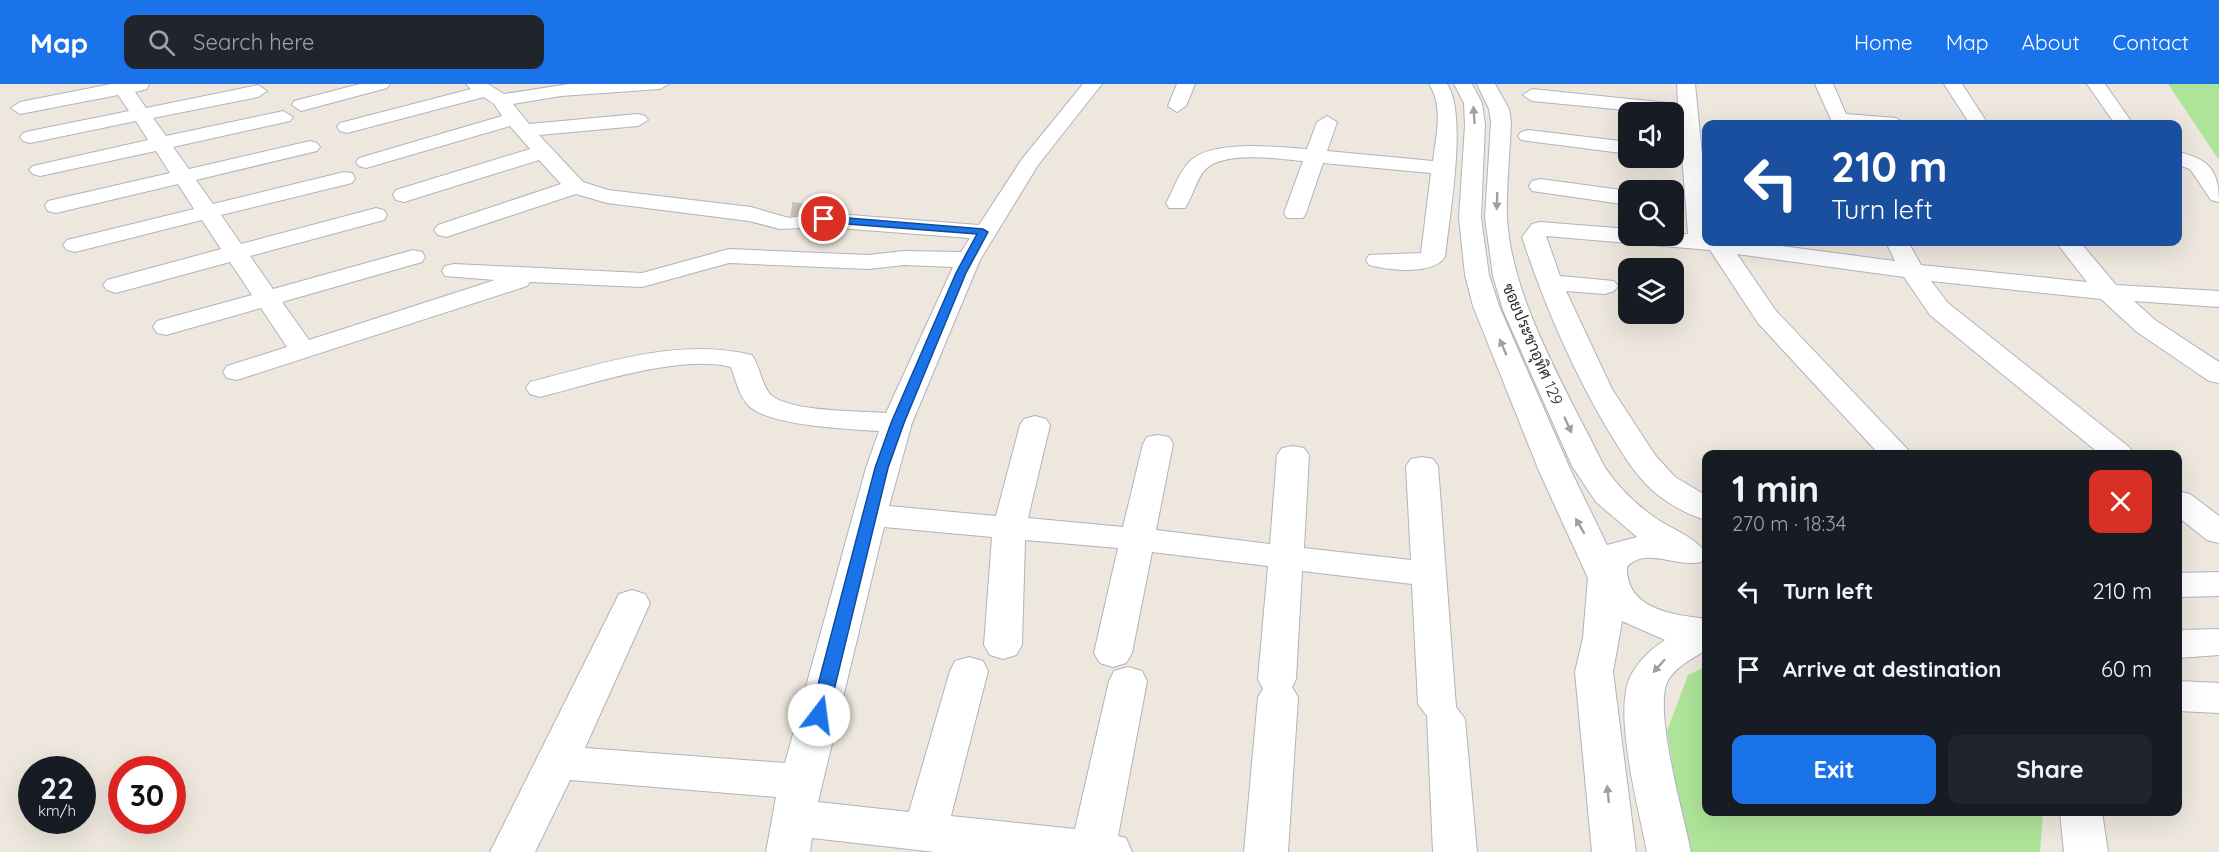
<!DOCTYPE html>
<html lang="en">
<head>
<meta charset="utf-8">
<style>
  :root { --surface:#171b24; --page:#20242c; --text:#f1f3f6; --muted:#9ea1a6; --accent:#1a73e8 }
  body { margin:0; font-family:Quicksand,Sarabun,sans-serif; background:var(--page); color:var(--text); height:100vh; display:flex; flex-direction:column; font-size:22px; white-space:nowrap }
  * { box-sizing:border-box; margin:0 }
  p { font-size:20px; color:var(--muted) }
  .icon { flex:none; width:33px; height:33px; fill:none; stroke:currentColor; stroke-width:2; stroke-linecap:round; stroke-linejoin:round }
  .map { position:relative; flex:1; overflow:hidden }
  .panel { position:absolute; left:1702px; top:366px; width:480px; height:366px; display:flex; flex-direction:column; background:var(--surface); border-radius:12px; box-shadow:0 6px 24px #0002 }
  .panel>* { flex:none }
  .hud { position:absolute; left:1702px; top:36px; width:480px; height:126px; border-radius:12px; box-shadow:0 6px 24px #0002; background:#1a4fa0; color:#fff; overflow:hidden }
  .tools { position:absolute; left:1618px; top:18px; display:grid; gap:12px }
  .tools a { display:grid; place-items:center; width:66px; height:66px; border-radius:12px; background:var(--surface); box-shadow:0 6px 24px #0002; font-size:30px }
  .speed { position:absolute; left:18px; top:672px; display:flex; gap:12px; font-size:30px; font-weight:700; text-align:center }
  .speed>* { display:grid; place-content:center; width:78px; height:78px; border-radius:50%; background:var(--surface); box-shadow:0 6px 24px #0002; line-height:1 }
  .speed small { font-size:15px; font-weight:400 }
  .speed .limit { border:9px solid #d22; background:#fff; color:#111 }
  .pin { position:absolute; display:grid; place-items:center; width:51px; height:51px; color:#fff; margin:-26px; border:3px solid #fff; border-radius:50%; box-shadow:0 2px 6px #0007 }
  .me { position:absolute; width:66px; margin:-33px; rotate:15deg; stroke-linejoin:round; filter:drop-shadow(0 0 4px #0008) }
  .turn { display:flex; align-items:center; gap:21px; height:126px; padding:0 30px; font-size:27px }
  .turn .icon { width:78px; height:78px; stroke-width:2.5 }
  .turn b { display:block; font-size:42px; line-height:51px }
  .round { display:grid; place-items:center; flex:none; width:63px; height:63px; border-radius:12px; background:var(--page) }
  .overview { display:flex; align-items:center; justify-content:space-between; height:102px; padding:0 30px }
  h1 { font-size:36px; font-weight:700; line-height:45px }
  .primary-button { display:flex; gap:12px; margin-top:auto; padding:12px 30px }
  .primary-button a { flex:1; height:69px; border-radius:12px; background:var(--accent); color:#fff; font-size:24px; font-weight:700; line-height:69px; text-align:center }
  .primary-button a+a { background:var(--page); color:var(--text) }
  ul { padding:0; list-style:none }
  li { display:flex; align-items:center; gap:18px; height:78px; padding:0 30px }
  li div { flex:1 }
  li b { display:block; font-size:22px }
  li em { font-style:normal }
  header { display:flex; align-items:center; gap:36px; box-sizing:border-box; height:84px; padding:0 30px; background:var(--accent); color:#fff }
  header strong { font-size:28px }
  nav { display:flex; gap:33px; margin-inline-start:auto; font-size:21px }
  .search { width:420px; height:54px; background:var(--page); display:flex; align-items:center; gap:15px; box-sizing:border-box; padding:0 21px; border-radius:12px; color:var(--muted); font-size:22px }
  .map>svg:first-child { display:block }
  .green { fill:#aee499 }
  .lines { fill:none; stroke-linecap:round; stroke-linejoin:round }
  .minor-tunnel { stroke:#c6c1b9; stroke-width:20; stroke-dasharray:20 10; stroke-linecap:butt }
  .minor-casing { stroke:#b1b2bf; stroke-width:2 }
  .minor { fill:#fff; fill-rule:evenodd }
  .oneway { fill:#a0a0a0 }
  .route { fill:#1a73e8; stroke:#114b97; stroke-width:1.5 }
  .labels { text-anchor:middle; dominant-baseline:central; stroke-width:4.5; stroke-linejoin:round; paint-order:stroke }
  .street-label { font-size:16px; fill:#2b2b2b; stroke:#fff }
</style>
</head>
<body>
<header>
<strong>Map</strong>
<div class="search"><svg class="icon" aria-label="search" viewBox="0 0 24 24"><circle cx="10" cy="10" r="6"/><path d="M15 15l6 6"/></svg>Search here</div>
<nav><a>Home</a><a>Map</a><a>About</a><a>Contact</a></nav>
</header>
<div class="map">
<svg width="2219" height="768" viewBox="0 0 2219 768">
  <rect width="100%" height="100%" fill="#ede7dd"/>
  <g class="green">
    <path d="M2168 0H2219V76Z"/>
    <path d="M1707 582V728H2043L2040 768H1687L1667 647 1688 591Z"/>
  </g>
  <g class="lines">
    <path class="minor-tunnel" d="M791 128 806 130"/>
    <g class="minor-casing">
      <g id="minor">
        <path d="M111 0H149L147 5 135 8 146 24 258 1 267 7 258 13 153 34 166 52 283 27 293 33 290 37 173 63 189 85 310 57 317 59 320 63 317 67 196 96 213 120 344 88 352 89 355 94 352 99 221 131 241 160 376 124 384 126 387 131 384 136 250 172 273 205 413 166 422 168 425 173 422 178 282 218 309 256 495 196 445 192 442 187 445 182 454 180 642 189 729 165 868 171 904 167 961 168 970 154 824 143 780 145 749 137 607 119 576 110 446 153 438 151 434 146 438 141 561 100 539 76 404 118 396 116 393 111 396 106 530 65 510 42 366 84 359 82 356 78 359 74 502 32 494 20 484 13 347 49 340 47 337 43 340 39 471 5 466 0H488L504 10 569 0H669L660 5 561 12 513 20 529 40 638 30 645 32 648 36 638 42 539 51 583 98 608 106 751 123 789 134 824 129 979 141 1022 75 1083 0H1102L1038 81 980 176 912 339 889 422 996 432 1020 341 1024 335 1035 332 1046 335 1050 341 1028 434 1123 443 1143 360 1147 353 1158 351 1169 353 1173 360 1156 446 1270 460 1277 371 1282 364 1293 362 1304 364 1309 371 1304 464 1411 476 1406 382 1411 375 1422 373 1433 375 1438 382 1456 623 1465 635 1477 768H1433L1427 632 1418 620 1412 500 1302 487 1296 595 1292 603 1298 613 1288 768H1244L1258 613 1263 605 1258 595 1268 482 1152 468 1132 569 1126 579 1113 583 1100 579 1094 569 1118 464 1025 456 1022 561 1016 571 1003 575 990 571 984 561 992 453 884 443 818 718 909 728 950 587 955 577 969 573 983 577 988 587 951 732 1075 745 1109 597 1114 587 1128 583 1142 587 1147 597 1118 752 1126 754 1132 768H935L812 754 810 768H766L776 713 570 696 535 768H490L619 510 632 506 645 510 650 519 585 664 785 679 866 384 879 347C850 345 767 342 748 321 738 310 736 296 731 283 679 270 592 300 540 313L530 310 526 304 530 298C601 280 678 253 752 271 760 283 761 298 769 309 784 328 862 327 886 329L953 183 904 181 868 185 729 179 642 203 530 198 527 202 237 296 227 294 223 288 227 282 287 263 261 224 166 251 157 249 153 243 157 237 252 211 230 178 116 209 107 206 103 201 107 196 221 165 202 136 75 168 67 166 63 161 67 156 194 125 178 100 56 129 48 127 45 122 48 117 170 89 156 67 40 92 33 90 29 86 33 82 148 56 136 37 30 59 23 57 20 53 23 49 30 47 129 27 118 11 20 30 11 24 20 18Z"/>
        <path d="M360 0H390L387 4 301 27 292 21 294 17Z"/>
        <path d="M1177 0H1195L1186 22 1177 28 1168 22Z"/>
        <path d="M1429 0H1447C1468 30 1449 134 1445 173 1432 192 1389 186 1369 181L1366 176 1369 171 1421 169 1431 89 1323 79 1306 129 1303 134H1287L1284 129 1303 77C1279 75 1223 66 1205 86 1196 95 1193 113 1185 124H1169L1166 119C1173 107 1179 88 1189 78 1211 55 1278 63 1307 65L1317 38 1327 32 1337 38 1327 67 1433 77C1436 51 1444 23 1429 0Z"/>
        <path d="M1454 0H1472L1482 19 1485 41 1481 134 1489 191 1499 222 1571 387 1607 461 1637 453 1596 418 1572 382 1503 226 1493 192 1485 134 1491 37 1489 25 1477 0H1495L1509 25 1511 37C1510 69 1506 101 1507 133 1511 215 1568 308 1604 382 1618 403 1635 420 1657 435 1673 446 1696 453 1706 470L1701 478C1678 484 1645 462 1627 483 1626 526 1674 531 1707 535V566C1694 573 1674 584 1667 598 1654 629 1684 732 1691 768H1647C1639 726 1613 630 1630 593 1638 577 1651 565 1665 556L1622 537 1613 588 1636 768H1592L1575 588 1583 554 1588 494 1539 387 1473 222 1465 191 1459 134 1465 41 1464 19Z"/>
        <path d="M1677 0H1695L1707 121V158H1752L1895 177 1886 158H1908L1921 181 2087 198 2056 158H2080L2116 201 2219 207V223L2134 217 2155 236 2219 278V299L2209 297 2137 248 2101 215 1931 197 1948 219 2129 363 2134 370H2100L1930 231 1904 193 1737 170 1776 227 1912 370H1879L1758 239 1710 166 1546 152 1560 192 1614 197 1618 202 1614 207 1605 210 1566 207 1612 305 1655 371 1675 393 1707 412V436C1689 432 1665 418 1651 405 1633 388 1621 367 1608 346 1572 285 1544 220 1522 153L1532 140 1540 138 1629 145V152L1688 150 1679 32 1674 31V28H1646L1532 17 1523 11 1532 5 1678 20Z"/>
        <path d="M1815 0H1833L1846 30 1896 34 1906 40H1833Z"/>
        <path d="M1944 0H1962L1988 40H1970Z"/>
        <path d="M2087 0H2105L2133 40H2115Z"/>
        <path d="M1528 46 1629 58V70L1521 56 1518 52 1521 48Z"/>
        <path d="M2178 68C2209 75 2219 86 2219 118L2211 116 2190 85 2178 81Z"/>
        <path d="M1540 95 1629 107V121L1532 107 1529 102 1532 97Z"/>
        <path d="M2178 407 2190 410 2219 432V459L2207 456 2178 433Z"/>
        <path d="M2219 488V512L2178 513V489Z"/>
        <path d="M2219 545V571L2178 574V546Z"/>
        <path d="M2178 597 2219 599V629L2178 627Z"/>
        <path d="M2060 728H2102L2108 768H2064Z"/>
      </g>
    </g>
    <use href="#minor" class="minor"/>
  </g>
  <defs><path id="oneway-solid" d="M-6-.8H1V-3.2L6.5 0L1 3.2V.8H-6Z" transform="scale(1.5)"/></defs>
  <g class="oneway">
    <use href="#oneway-solid" transform="translate(1474 31) rotate(-94)"/>
    <use href="#oneway-solid" transform="translate(1497 117) rotate(92)"/>
    <use href="#oneway-solid" transform="translate(1503 263) rotate(-113)"/>
    <use href="#oneway-solid" transform="translate(1568 341) rotate(65)"/>
    <use href="#oneway-solid" transform="translate(1580 442) rotate(-120)"/>
    <use href="#oneway-solid" transform="translate(1659 582) rotate(132)"/>
    <use href="#oneway-solid" transform="translate(1608 710) rotate(-96)"/>
  </g>
  <path class="route" d="M824 132 983 145 988 148 966 189 904 339 888 384 828 631 825 635H813L810 631 875 384 891 339 956 189 977 150 821 138V133Z"/>
  <g class="labels">
    <g class="street-label">
      <text transform="translate(1533 260) rotate(67)">ซอยประชาอุทิศ 129</text>
    </g>
  </g>
</svg>
<div class="tools">
<a><svg class="icon" aria-label="sound" viewBox="0 0 24 24"><path d="M4 9h4l5-4v14l-5-4H4zM17 9q2 3 0 6"/></svg></a>
<a><svg class="icon" aria-label="search" viewBox="0 0 24 24"><circle cx="10" cy="10" r="6"/><path d="M15 15l6 6"/></svg></a>
<a><svg class="icon" aria-label="layers" viewBox="0 0 24 24"><path d="M12 4l9 5-9 5-9-5zM3 14l9 5 9-5"/></svg></a>
</div>
<div class="speed"><div>22<small>km/h</small></div><div class="limit">30</div></div>
<div class="pin" style="left:824px;top:135px;background:#d93025"><svg class="icon" aria-label="arrive" viewBox="0 0 24 24"><path d="M6 21V4h12l-3 4 3 4H6"/></svg></div>
<svg class="me" style="left:819px;top:631px" viewBox="-20 -20 40 40"><circle r="19" fill="#fff"/><path d="M0-13L10 11 0 6-10 11z" fill="#1a73e8"/></svg>
<div class="hud">
<div class="turn"><svg class="icon" aria-label="left" viewBox="0 0 24 24"><path d="M17 20v-9H6M10 6l-5 5 5 5"/></svg><div><b>210 m</b>Turn left</div></div>
</div>
<section class="panel">
<div class="overview"><div><h1>1 min</h1><p>270 m · 18:34</p></div><a class="round" style="background:#d93025;color:#fff"><svg class="icon" aria-label="close" viewBox="0 0 24 24"><path d="M6 6l12 12M18 6L6 18"/></svg></a></div>
<ul>
<li><svg class="icon" aria-label="left" viewBox="0 0 24 24"><path d="M17 20v-9H6M10 6l-5 5 5 5"/></svg><div><b>Turn left</b></div><em>210 m</em></li>
<li><svg class="icon" aria-label="arrive" viewBox="0 0 24 24"><path d="M6 21V4h12l-3 4 3 4H6"/></svg><div><b>Arrive at destination</b></div><em>60 m</em></li>
</ul>
<div class="primary-button"><a>Exit</a><a>Share</a></div>
</section>
</div>
</body>
</html>
